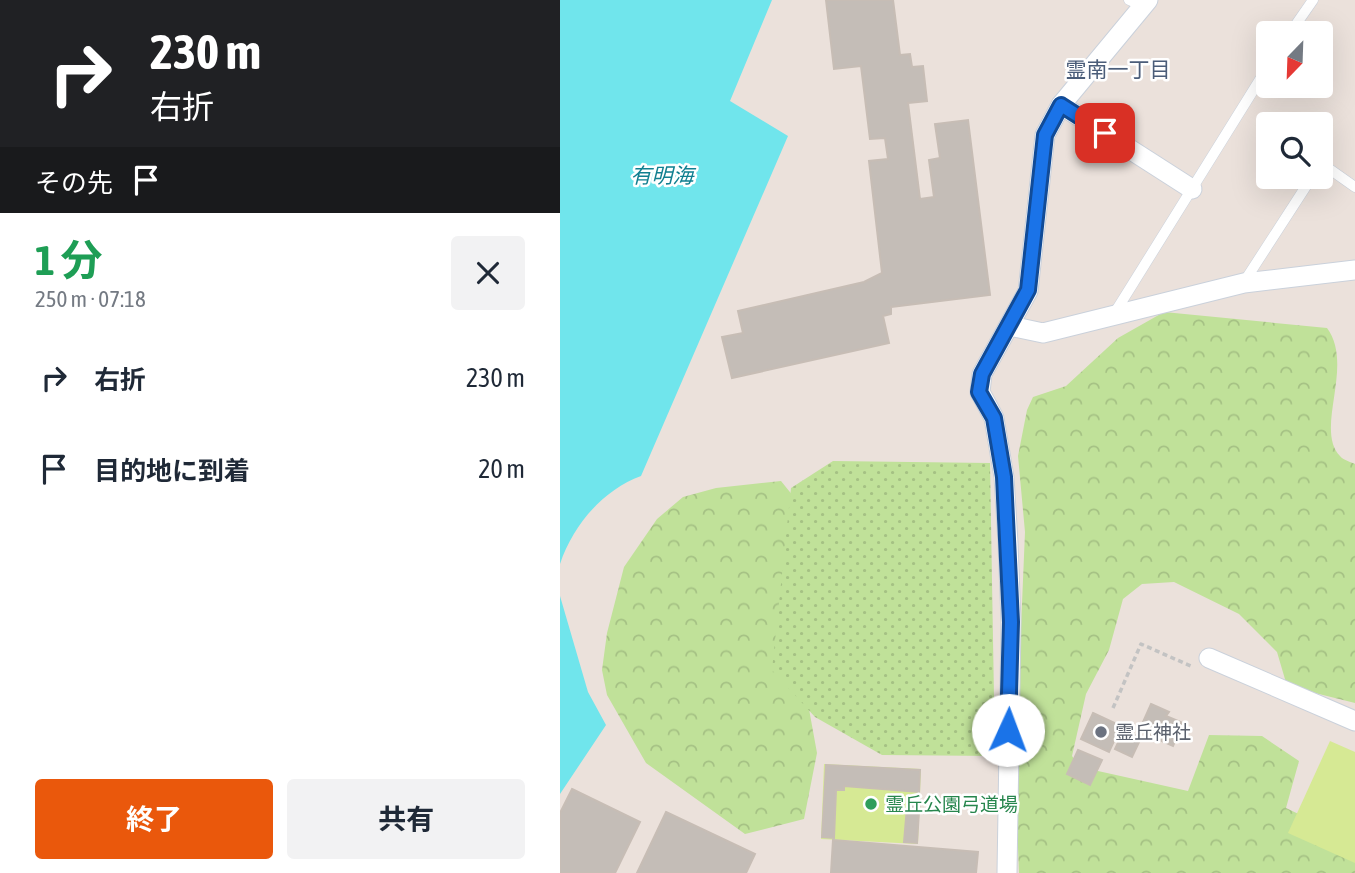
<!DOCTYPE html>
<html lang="ja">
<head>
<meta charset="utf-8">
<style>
  :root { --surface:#fff; --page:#f2f2f3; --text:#1f2937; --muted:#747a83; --accent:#ea580c }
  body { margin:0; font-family:"Asap Condensed","Noto Sans JP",sans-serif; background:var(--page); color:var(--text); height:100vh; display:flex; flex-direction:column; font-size:26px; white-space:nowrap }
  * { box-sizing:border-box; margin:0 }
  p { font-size:23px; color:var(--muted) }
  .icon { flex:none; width:38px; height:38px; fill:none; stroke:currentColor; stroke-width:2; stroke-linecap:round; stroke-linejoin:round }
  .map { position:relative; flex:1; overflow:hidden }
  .details { display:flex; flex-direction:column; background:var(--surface); width:560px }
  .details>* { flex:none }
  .top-card { background:#202124; color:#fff; overflow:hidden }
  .needle { width:46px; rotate:203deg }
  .buttons { position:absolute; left:696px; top:21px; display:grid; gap:14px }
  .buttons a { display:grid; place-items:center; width:77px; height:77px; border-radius:7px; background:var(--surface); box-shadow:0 7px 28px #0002; font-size:35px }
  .pin { position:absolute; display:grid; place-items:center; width:60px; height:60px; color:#fff; margin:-30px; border-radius:14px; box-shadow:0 4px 10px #0006 }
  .me { position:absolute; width:77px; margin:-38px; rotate:2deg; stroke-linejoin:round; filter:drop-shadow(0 0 5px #0008) }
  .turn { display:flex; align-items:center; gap:24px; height:147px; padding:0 35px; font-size:32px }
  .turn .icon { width:91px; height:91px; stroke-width:2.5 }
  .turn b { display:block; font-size:49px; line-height:60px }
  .then { display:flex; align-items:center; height:66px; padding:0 35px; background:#0003; gap:14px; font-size:26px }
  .round { display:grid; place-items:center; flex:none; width:74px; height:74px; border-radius:7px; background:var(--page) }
  .overview { display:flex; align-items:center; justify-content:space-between; height:119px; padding:0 35px }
  h1 { font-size:42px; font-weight:700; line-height:52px; color:#1e9e55 }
  .button { display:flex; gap:14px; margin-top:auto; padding:14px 35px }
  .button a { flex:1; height:80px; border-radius:7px; background:var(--accent); color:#fff; font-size:28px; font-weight:700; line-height:80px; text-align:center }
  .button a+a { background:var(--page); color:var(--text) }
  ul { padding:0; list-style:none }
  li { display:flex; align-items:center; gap:21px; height:91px; padding:0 35px }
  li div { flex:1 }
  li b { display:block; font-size:26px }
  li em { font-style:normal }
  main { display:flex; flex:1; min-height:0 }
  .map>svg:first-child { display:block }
  .forest { fill:url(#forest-crowns) }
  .park { fill:url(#park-dots) }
  .pitch { fill:#d6e994 }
  .water { fill:#70e5ec }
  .building { fill:#c4bdb7; stroke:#c7bdb5; stroke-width:2 }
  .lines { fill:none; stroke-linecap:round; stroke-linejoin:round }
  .lane-casing { stroke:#cad1db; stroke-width:11 }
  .street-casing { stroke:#cad1db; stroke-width:21 }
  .path { stroke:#c3c3c3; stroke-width:3.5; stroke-dasharray:5 3.5; stroke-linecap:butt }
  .lane { stroke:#fff; stroke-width:10 }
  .street { stroke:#fff; stroke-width:19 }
  .route-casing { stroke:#114b97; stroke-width:18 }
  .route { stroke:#1a73e8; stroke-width:12 }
  .worship-dot { fill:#6b7280; stroke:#fff; stroke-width:2.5 }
  .leisure-dot { fill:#2e9e5b; stroke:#fff; stroke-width:2.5 }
  .labels { text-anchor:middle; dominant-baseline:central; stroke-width:5; stroke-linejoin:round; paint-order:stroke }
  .worship-label { font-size:19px; fill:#5b616d; stroke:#fff; text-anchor:start }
  .leisure-label { font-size:19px; fill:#27864d; stroke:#fff; text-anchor:start }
  .neighbourhood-label { font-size:21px; fill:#4b5d79; stroke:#fff }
  .water-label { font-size:21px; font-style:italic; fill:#107f90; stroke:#fff }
</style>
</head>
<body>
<main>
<section class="details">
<div class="top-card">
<div class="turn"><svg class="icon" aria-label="right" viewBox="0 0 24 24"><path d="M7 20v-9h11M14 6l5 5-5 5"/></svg><div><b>230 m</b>右折</div></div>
<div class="then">その先<svg class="icon" aria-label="arrive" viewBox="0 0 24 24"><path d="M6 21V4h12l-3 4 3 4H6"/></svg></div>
</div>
<div class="overview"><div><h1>1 分</h1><p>250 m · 07:18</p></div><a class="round"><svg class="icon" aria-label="close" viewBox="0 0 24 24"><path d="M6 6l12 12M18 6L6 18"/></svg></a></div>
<ul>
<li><svg class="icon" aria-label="right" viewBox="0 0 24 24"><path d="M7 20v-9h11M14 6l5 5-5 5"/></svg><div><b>右折</b></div><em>230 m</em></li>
<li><svg class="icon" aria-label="arrive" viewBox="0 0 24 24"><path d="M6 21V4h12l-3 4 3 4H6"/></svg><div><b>目的地に到着</b></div><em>20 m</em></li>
</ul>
<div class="button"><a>終了</a><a>共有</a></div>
</section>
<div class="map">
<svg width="795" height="873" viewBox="0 0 795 873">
  <defs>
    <pattern id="forest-crowns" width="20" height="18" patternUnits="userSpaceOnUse" patternTransform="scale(1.75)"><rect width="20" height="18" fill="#c0e199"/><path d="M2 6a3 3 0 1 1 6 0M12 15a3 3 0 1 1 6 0" fill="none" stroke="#a5c184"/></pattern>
    <pattern id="park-dots" width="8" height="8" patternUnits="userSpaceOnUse" patternTransform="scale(1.75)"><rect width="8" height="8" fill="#c0e199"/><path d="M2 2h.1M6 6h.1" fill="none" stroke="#a5c184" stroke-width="1.8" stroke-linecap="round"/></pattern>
  </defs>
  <rect width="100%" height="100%" fill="#ebe1db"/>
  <g class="forest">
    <path d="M604 312 767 328C795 366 754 429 780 456 783 460 791 462 795 464V703L727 686 717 652 679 614 614 582 582 584 563 599 549 650 526 694 512 756 520 767 628 791 649 735 702 736 739 761 726 808 795 841V873H459L455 771 465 532 458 456 467 410 473 397 506 386 558 338Z"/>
    <path d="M221 481 242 507 241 665 257 753 244 819 185 834 86 763 47 695 42 670 47 633 64 567 97 519 123 497 156 488Z"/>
  </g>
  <path class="park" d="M273 461 430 463 435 756 322 755 255 717 212 670 231 488Z"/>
  <g class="pitch">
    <path d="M770 741 795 752V863L728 833Z"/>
    <path d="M264 764 361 769 358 844 261 839Z"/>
  </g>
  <g class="water">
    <path d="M0 0H212L170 101 228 136 81 476C43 490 13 525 0 564Z"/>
    <path d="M0 596 28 692 46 725 0 794Z"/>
  </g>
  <g class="building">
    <path d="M266 0H333L340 55 350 54 352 67 363 66 367 101 348 103 360 199 374 197 369 160 380 158 375 124 408 120 430 295 331 307V314L323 316 329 343 172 378 162 337 183 333 178 311 304 282 322 273 309 161 328 159 325 138 310 139 301 66 274 69Z"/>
    <path d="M591 704 609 712 606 716 623 723 613 746 579 731Z"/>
    <path d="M533 713 561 726 549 752 521 739Z"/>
    <path d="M564 730 581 738 572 757 555 749Z"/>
    <path d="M518 750 542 760 530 785 507 774Z"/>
    <path d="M266 765 360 770 359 792 284 786V790H276L274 838 262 837Z"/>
    <path d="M12 789 80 822 55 873H0V813Z"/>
    <path d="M348 795 360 796 357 843 344 842Z"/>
    <path d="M106 812 195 854 186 873H77Z"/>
    <path d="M273 840 418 852 416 873H271Z"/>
  </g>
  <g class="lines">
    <g class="lane-casing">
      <g id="lane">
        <path d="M569 0 583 6"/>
        <path d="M730 33 753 0"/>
        <path d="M761 163 795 187"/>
        <path d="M684 282 752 177"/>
        <path d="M554 314 709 65"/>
      </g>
    </g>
    <g class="street-casing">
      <g id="street">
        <path d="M501 105 632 189"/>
        <path d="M450 326 483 333 684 283 795 270"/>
        <path d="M649 658 795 721"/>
        <path d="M447 873 451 622 448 543 444 477 434 418 420 392 422 374 468 291 485 135 501 105 588 0"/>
      </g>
    </g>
    <path class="path" d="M553 708 581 644 633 667"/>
    <use href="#lane" class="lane"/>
    <use href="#street" class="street"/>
  </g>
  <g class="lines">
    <g class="route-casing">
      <path id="route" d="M448 730 451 622 444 477 434 418 419 392 422 374 468 290 485 135 501 105 545 133"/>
    </g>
    <use href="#route" class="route"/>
  </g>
  <circle class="worship-dot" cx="541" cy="732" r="7"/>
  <circle class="leisure-dot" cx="311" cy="804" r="7"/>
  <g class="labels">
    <g class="worship-label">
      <text x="555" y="732">霊丘神社</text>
    </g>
    <g class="leisure-label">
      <text x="325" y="804">霊丘公園弓道場</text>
    </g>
    <g class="neighbourhood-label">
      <text x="558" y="69">霊南一丁目</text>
    </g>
    <g class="water-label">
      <text x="102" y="175">有明海</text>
    </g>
  </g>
</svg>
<div class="buttons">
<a><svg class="needle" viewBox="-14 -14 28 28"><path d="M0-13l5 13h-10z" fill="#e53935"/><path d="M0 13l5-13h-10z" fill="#747a83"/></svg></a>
<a><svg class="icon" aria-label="search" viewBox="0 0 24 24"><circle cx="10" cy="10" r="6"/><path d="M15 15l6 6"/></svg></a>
</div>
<div class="pin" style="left:545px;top:133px;background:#d93025"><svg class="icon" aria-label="arrive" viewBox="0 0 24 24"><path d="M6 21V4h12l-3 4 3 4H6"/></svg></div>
<svg class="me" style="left:448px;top:730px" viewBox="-20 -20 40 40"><circle r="19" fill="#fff"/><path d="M0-13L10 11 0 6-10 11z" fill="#1a73e8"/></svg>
</div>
</main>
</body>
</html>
